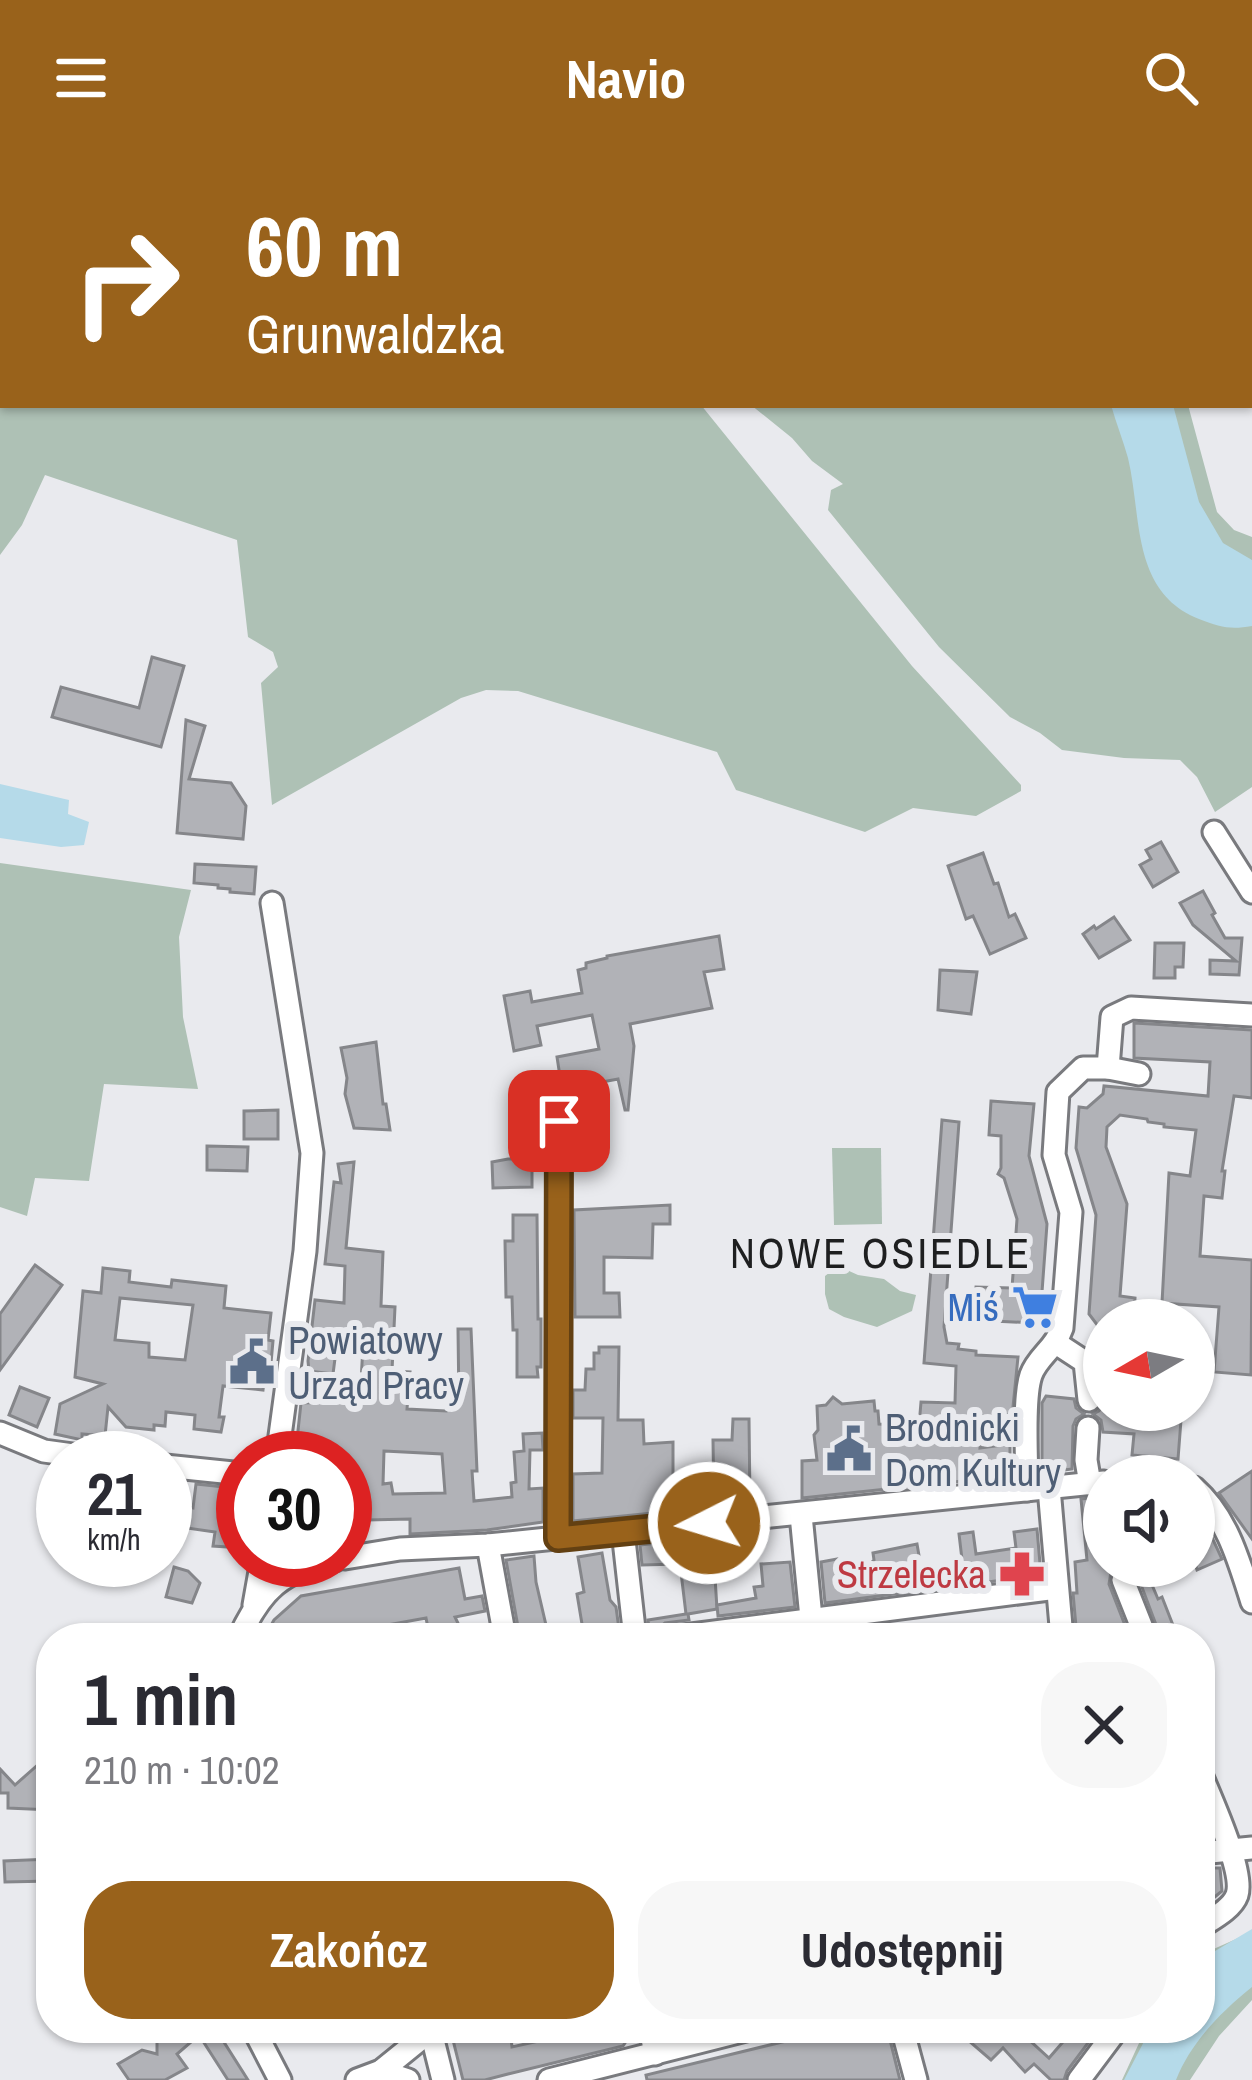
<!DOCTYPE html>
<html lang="pl">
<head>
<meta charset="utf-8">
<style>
  :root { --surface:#fff; --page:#f7f7f7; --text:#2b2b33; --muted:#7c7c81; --accent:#99621b }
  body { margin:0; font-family:"Archivo Narrow",sans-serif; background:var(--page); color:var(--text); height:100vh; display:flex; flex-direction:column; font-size:45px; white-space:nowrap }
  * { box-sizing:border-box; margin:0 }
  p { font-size:39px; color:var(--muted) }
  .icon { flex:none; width:66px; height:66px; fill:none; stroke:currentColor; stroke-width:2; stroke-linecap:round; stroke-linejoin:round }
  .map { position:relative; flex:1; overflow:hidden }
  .details { position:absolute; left:36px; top:1467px; width:1179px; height:420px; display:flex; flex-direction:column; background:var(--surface); border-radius:48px; box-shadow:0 3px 9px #0004 }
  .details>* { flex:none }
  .top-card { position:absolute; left:0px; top:0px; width:1254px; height:252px; box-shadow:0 3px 9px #0004; background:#99621b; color:#fff; overflow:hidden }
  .needle { width:78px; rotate:261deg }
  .fabs { position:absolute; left:1083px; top:1143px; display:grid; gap:24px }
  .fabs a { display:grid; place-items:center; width:132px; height:132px; border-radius:50%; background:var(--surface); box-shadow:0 3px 9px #0004; font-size:60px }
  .speed { position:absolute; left:36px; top:1275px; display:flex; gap:24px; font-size:60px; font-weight:700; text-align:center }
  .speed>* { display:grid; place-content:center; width:156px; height:156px; border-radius:50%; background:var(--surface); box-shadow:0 3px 9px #0004; line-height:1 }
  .speed small { font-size:30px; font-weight:400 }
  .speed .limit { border:18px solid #d22; background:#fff; color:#111 }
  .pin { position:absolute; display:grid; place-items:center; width:102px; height:102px; color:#fff; margin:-51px; border-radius:24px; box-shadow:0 6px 18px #0006 }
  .me { position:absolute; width:132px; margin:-66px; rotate:265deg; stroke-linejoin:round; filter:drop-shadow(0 0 9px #0008) }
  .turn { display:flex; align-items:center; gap:42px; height:252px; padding:0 48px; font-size:54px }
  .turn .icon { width:156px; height:156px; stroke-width:2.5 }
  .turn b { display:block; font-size:84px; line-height:102px }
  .round { display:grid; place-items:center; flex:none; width:126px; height:126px; border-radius:48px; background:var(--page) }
  .head { display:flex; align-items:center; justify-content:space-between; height:204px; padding:0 48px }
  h1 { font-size:72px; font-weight:800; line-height:90px }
  .action { display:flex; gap:24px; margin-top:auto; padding:24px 48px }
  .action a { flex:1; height:138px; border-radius:48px; background:var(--accent); color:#fff; font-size:48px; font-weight:800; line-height:138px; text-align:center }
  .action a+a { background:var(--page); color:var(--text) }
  header { display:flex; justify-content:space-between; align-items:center; height:156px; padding:0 48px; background:var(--accent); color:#fff; font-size:54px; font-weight:800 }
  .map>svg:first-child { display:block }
  .green { fill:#aec1b5 }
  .water { fill:#b5dae9 }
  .building { fill:#b1b2b7; stroke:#85868a; stroke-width:3; fill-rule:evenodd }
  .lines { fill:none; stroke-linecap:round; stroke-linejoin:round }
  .minor-casing { stroke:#797a7e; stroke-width:27 }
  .minor { stroke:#fff; stroke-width:21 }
  .route-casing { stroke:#634012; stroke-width:30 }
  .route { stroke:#99621b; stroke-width:21 }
  .labels { text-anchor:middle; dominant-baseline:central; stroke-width:12; stroke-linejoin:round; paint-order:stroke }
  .shop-label { font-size:39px; fill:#366cbe; stroke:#e9eaee; text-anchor:end }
  .service-label { font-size:39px; fill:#4e5e75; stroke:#e9eaee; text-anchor:start }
  .health-label { font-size:39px; fill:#be3a42; stroke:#e9eaee; text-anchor:end }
  .neighbourhood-label { font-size:42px; letter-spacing:3px; fill:#1e1f20; stroke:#e9eaee }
</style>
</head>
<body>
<header><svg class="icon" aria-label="menu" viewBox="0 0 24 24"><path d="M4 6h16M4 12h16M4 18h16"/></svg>Navio<svg class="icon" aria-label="search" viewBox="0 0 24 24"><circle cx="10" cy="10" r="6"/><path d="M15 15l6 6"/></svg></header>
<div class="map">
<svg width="1252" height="1924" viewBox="0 0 1252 1924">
  <rect width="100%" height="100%" fill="#e9eaee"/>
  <g class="green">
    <path d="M0 0H82L85 3H3V249H701L912 510 1021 629V635L976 660 913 652 865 676 736 634 717 596 518 535 486 534 461 542 272 649 261 527 278 511 273 496 248 481 237 384 45 319 22 369 0 399Z"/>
    <path d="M121 0H1091V3H125Z"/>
    <path d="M751 249H1188L1217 356 1234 374 1252 381V631L1215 656 1197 621 1180 604 1124 602 1062 594 1040 577 1010 561 939 491 828 354 831 334 843 328 812 305 792 282Z"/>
    <path d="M0 707 191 734 179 781 183 861 198 933 104 928 89 1025 35 1022 27 1060 0 1051Z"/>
    <path d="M832 992H881L882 1068 834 1069Z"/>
    <path d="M838 1110 858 1119 884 1123 900 1135 916 1139 912 1155 877 1171 844 1161 829 1153 825 1138V1120Z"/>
    <path d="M1252 1776V1844L1219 1880 1190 1924H1122L1146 1872H1200V1799Z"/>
  </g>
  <g class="water">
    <path d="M1111 249H1173L1199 346 1223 387 1252 404V470C1230 474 1220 471 1199 463 1131 436 1142 361 1128 302 1123 284 1116 267 1111 249Z"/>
    <path d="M0 628 69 644 68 658 89 666 84 689 61 691 0 682Z"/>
    <path d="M1252 1773V1831C1221 1856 1191 1886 1176 1924H1124L1151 1872H1200V1804Z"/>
  </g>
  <g class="building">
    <path d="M152 501 184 510 161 591 52 561 61 531 139 552Z"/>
    <path d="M186 564 205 570 189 623 231 627 246 650 243 683 177 677Z"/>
    <path d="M1161 686 1178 716 1153 731 1140 709 1151 703 1146 694Z"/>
    <path d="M983 697 994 728 998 727 1009 761 1015 758 1026 782 990 798 973 760 966 763 948 710Z"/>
    <path d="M195 708 256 711 254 738 230 736V733L218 732V729L194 727Z"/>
    <path d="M1203 735 1215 757 1212 759 1225 782H1242L1239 819 1210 818V804L1236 805 1193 769 1180 747Z"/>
    <path d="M1114 761 1130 784 1099 802 1083 778 1094 770 1096 773Z"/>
    <path d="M719 780 724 813 704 816 712 852 630 868 634 890 628 954H625L618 923 581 930 579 923 561 927 557 901 599 893 592 859 537 870 541 889 514 895 504 840 530 835 532 846 582 837 578 814 586 812V807L607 802V800Z"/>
    <path d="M1155 787H1184L1183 811H1175V822H1154Z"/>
    <path d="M940 814 977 816 971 858 938 854Z"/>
    <path d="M1134 867 1252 874V942L1234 940 1222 1015H1225L1222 1042 1204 1040 1200 1100 1252 1104 1251 1219 1214 1216 1219 1151 1162 1147 1169 1017 1190 1020 1196 974 1164 971V968L1148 966 1147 963 1120 959 1107 971 1106 991 1127 1048 1120 1140 1135 1142 1134 1164H1104V1178L1089 1158 1096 1059 1076 992 1079 951 1087 952 1103 938 1104 930 1208 940 1210 906 1134 902Z"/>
    <path d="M376 886 383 948H386L390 974 354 972 345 938 347 922 341 892Z"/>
    <path d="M991 945 1034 948 1029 1000 1047 1068 1040 1163 1035 1167 973 1164 976 1131 1012 1132 1017 1063 1004 1022 998 1018 1001 1012V980L989 979Z"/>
    <path d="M278 954V983H244V955Z"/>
    <path d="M942 964 959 966 944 1171 947 1187 959 1188 958 1193 976 1195V1199L1018 1201 1011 1271 1010 1259 981 1260 980 1292 1010 1288V1320L802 1342V1305L817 1304 814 1279 818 1274 817 1250 826 1249 833 1241 842 1248 874 1245 875 1255H878L879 1268 919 1270 921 1246 955 1247 956 1210 924 1207Z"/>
    <path d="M207 990 248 991 247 1015 207 1014Z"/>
    <path d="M508 1003H532V1031L493 1032 492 1006Z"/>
    <path d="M354 1006 346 1092 383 1096 381 1150 395 1151 392 1215 410 1216 407 1253 446 1255V1250L459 1249 458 1173H471L477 1315H472L474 1345 512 1341 511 1327 516 1326 514 1296 524 1295 523 1278 542 1277 543 1294H530L529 1333 543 1332V1366L487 1374 410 1378V1363L367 1364 362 1370H345V1302H295L301 1247 333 1246 338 1224 361 1226 363 1189 337 1187 333 1218 309 1215 308 1205 315 1144 344 1147 345 1110 325 1108 334 1026 341 1027 338 1008ZM384 1295 442 1298 445 1337 393 1338 391 1327 383 1328Z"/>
    <path d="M670 1049V1068H653L652 1102 604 1101V1137H619L620 1161H575L574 1054Z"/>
    <path d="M513 1059H537L538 1163H541V1211H537L538 1221H517V1174H513L512 1141H506L505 1085H513Z"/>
    <path d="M35 1109 62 1129 0 1214V1158Z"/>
    <path d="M103 1112 130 1115 129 1126 171 1131 172 1124 226 1130 224 1152 271 1157 268 1184 273 1185 271 1207H266L263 1234 223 1230 219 1261H224L221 1276 194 1273 195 1259 166 1256 165 1270 154 1269V1274L126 1271 108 1251 105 1280 82 1278V1284L55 1278 60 1248 103 1228 75 1221 83 1135 101 1137ZM120 1142 193 1149 185 1204 149 1201V1187L115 1184Z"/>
    <path d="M599 1191H619L618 1264H643L644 1288 673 1286V1355L573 1365V1318L602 1317 603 1262H573V1234H585L586 1213H594V1197H599Z"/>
    <path d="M20 1231 49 1242 37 1271 9 1259Z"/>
    <path d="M1046 1240 1074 1243 1076 1252 1084 1258 1076 1263 1073 1270 1072 1313 1042 1317V1247Z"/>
    <path d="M1104 1245V1254H1136L1135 1268 1162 1270V1262L1181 1264 1178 1303 1132 1299 1134 1278 1103 1276 1101 1264 1093 1258 1099 1255Z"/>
    <path d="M733 1263H749L750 1347 714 1351 713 1284H732Z"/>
    <path d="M1252 1315V1383L1219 1337Z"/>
    <path d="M196 1328 243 1333 242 1392 213 1390 215 1376 173 1370 170 1347 193 1352Z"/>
    <path d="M1100 1341 1104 1368V1410H1118L1111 1416 1109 1428 1130 1482H1116L1113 1473 1077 1482 1073 1437H1077L1075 1406 1087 1404 1081 1343Z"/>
    <path d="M1194 1353 1210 1377 1222 1403 1197 1414 1194 1404Z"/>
    <path d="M1037 1373 1041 1419 965 1429 959 1378 973 1376 976 1398 1016 1392 1014 1376Z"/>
    <path d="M730 1379 733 1403 714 1405 717 1453 688 1458 689 1464 665 1467 650 1479 648 1464 686 1458 680 1408 642 1409 640 1389Z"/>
    <path d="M917 1388 925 1434 825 1447 821 1406 837 1403 838 1411 871 1407 874 1404 873 1397Z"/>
    <path d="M602 1397 610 1444 616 1451 619 1473 595 1476V1472L583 1474 577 1438 584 1436 578 1401Z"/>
    <path d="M534 1400 536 1426 549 1482H520L506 1404Z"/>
    <path d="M790 1406 795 1451 718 1460 717 1449 756 1442 754 1431 763 1430 761 1408Z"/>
    <path d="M1128 1410H1144L1158 1443 1162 1441 1178 1482H1161L1137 1418Z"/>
    <path d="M174 1411 188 1415 200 1427 192 1447 166 1441Z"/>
    <path d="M459 1412 465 1443 482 1440 485 1455 455 1461 465 1482H430L426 1462 382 1470 383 1475 370 1478 371 1482H264L274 1464 301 1440Z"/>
    <path d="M41 1606 39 1630 51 1631V1654L8 1652V1637H0V1613L15 1629Z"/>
    <path d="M51 1703V1725L5 1726 4 1705Z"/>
    <path d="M1214 1712H1220L1222 1735 1200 1753V1713Z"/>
    <path d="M157 1872H215L248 1924H228L199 1879 177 1898 187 1912 165 1924H129L118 1908 142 1894 157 1898Z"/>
    <path d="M450 1872H510L512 1891 543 1884 542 1878 568 1872H625L627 1884 623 1890 508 1918 485 1924H463Z"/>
    <path d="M840 1872H887L900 1924H647L646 1919Z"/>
    <path d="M954 1872H1016L1049 1902 1075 1872H1086L1094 1879 1067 1915 1064 1924H1051L1034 1908 1025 1916 1003 1892 991 1904Z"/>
  </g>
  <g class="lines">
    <g class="minor-casing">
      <g id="minor">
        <path d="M1214 676 1252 736"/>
        <path d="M272 747 312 997 305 1095 277 1302"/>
        <path d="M1108 912 1139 918"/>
        <path d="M1056 1187 1085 1206 1089 1244"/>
        <path d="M1088 1272 1086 1304 1090 1328"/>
        <path d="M0 1277 44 1295 95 1302"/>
        <path d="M165 1310 243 1318"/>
        <path d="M1049 1332 1062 1482"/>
        <path d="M1194 1332C1227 1361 1239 1405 1252 1446"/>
        <path d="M1027 1334C1027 1307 1023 1242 1031 1219 1038 1200 1055 1193 1062 1172L1071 1056 1054 999 1058 936 1083 912H1108L1112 861 1131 852 1252 859"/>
        <path d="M801 1359 811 1462"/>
        <path d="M623 1375 635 1482"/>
        <path d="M558 1382 559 965"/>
        <path d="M488 1389 505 1482"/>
        <path d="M345 1402 400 1393 488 1389 1104 1326"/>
        <path d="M1123 1424 1146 1482"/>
        <path d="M254 1449 262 1404"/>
        <path d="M239 1482C261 1434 282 1414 335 1404"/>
        <path d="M668 1482 1057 1432"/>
        <path d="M1200 1616C1210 1641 1245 1716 1237 1739 1232 1753 1212 1763 1200 1771"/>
        <path d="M1200 1697 1252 1692"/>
        <path d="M253 1872 280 1924"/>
        <path d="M430 1872 443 1924"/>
        <path d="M650 1872 655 1898"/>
        <path d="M902 1872 916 1924"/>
        <path d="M381 1915 408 1924"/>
        <path d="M357 1924 381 1915 429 1876"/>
        <path d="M549 1924 754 1872"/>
        <path d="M1079 1924 1118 1872"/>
      </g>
    </g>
    <use href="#minor" class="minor"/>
  </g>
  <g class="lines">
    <g class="route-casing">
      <path id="route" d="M559 965 558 1382 709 1367"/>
    </g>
    <use href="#route" class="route"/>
  </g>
  <defs>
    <g id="supermarket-bare" transform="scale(3.6)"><path d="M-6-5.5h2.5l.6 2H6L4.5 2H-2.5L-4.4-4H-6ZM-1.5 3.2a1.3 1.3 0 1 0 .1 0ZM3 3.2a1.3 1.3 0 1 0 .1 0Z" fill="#3f7fe0" stroke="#e9eaee" stroke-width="2.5" paint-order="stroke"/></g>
    <g id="civic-bare" transform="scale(3.6)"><path d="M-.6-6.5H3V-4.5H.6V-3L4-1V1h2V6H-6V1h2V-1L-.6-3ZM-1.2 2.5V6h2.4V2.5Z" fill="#5c6f8a" stroke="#e9eaee" stroke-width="2.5" paint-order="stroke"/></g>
    <g id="pharmacy-bare" transform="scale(3.6)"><path d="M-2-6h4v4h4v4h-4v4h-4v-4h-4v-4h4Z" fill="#e0444e" stroke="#e9eaee" stroke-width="2.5" paint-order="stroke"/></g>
  </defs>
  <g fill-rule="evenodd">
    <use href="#supermarket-bare" x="1035" y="1151"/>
    <use href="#civic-bare" x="252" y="1206"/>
    <use href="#civic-bare" x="849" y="1293"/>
    <use href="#pharmacy-bare" x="1022" y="1418"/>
  </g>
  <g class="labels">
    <g class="shop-label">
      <text x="999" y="1151">Miś</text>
    </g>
    <g class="service-label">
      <text x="288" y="1184">Powiatowy<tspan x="288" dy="45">Urząd Pracy</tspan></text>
      <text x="885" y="1271">Brodnicki<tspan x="885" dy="45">Dom Kultury</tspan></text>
    </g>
    <g class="health-label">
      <text x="986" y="1418">Strzelecka</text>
    </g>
    <g class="neighbourhood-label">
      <text x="881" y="1097">NOWE OSIEDLE</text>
    </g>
  </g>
</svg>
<div class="fabs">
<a><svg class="needle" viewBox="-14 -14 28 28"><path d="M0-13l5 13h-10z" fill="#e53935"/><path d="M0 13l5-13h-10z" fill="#7c7c81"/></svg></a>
<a><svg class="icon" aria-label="sound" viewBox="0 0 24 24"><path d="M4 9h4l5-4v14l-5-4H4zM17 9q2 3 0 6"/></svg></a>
</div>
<div class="speed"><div>21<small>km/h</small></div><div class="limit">30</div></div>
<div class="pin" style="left:559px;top:965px;background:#d93025"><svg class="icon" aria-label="arrive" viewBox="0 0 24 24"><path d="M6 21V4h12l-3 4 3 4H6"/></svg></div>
<svg class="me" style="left:709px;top:1367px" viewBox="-20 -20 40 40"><circle r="17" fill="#99621b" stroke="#fff" stroke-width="3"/><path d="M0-11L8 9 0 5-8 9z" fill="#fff"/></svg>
<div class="top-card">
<div class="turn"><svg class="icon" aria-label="right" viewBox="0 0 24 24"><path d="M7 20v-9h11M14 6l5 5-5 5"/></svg><div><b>60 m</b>Grunwaldzka</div></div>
</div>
<section class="details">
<div class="head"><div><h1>1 min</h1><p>210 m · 10:02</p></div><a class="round"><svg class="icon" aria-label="close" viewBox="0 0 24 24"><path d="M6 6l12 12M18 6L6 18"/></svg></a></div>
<div class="action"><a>Zakończ</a><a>Udostępnij</a></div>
</section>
</div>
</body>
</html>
